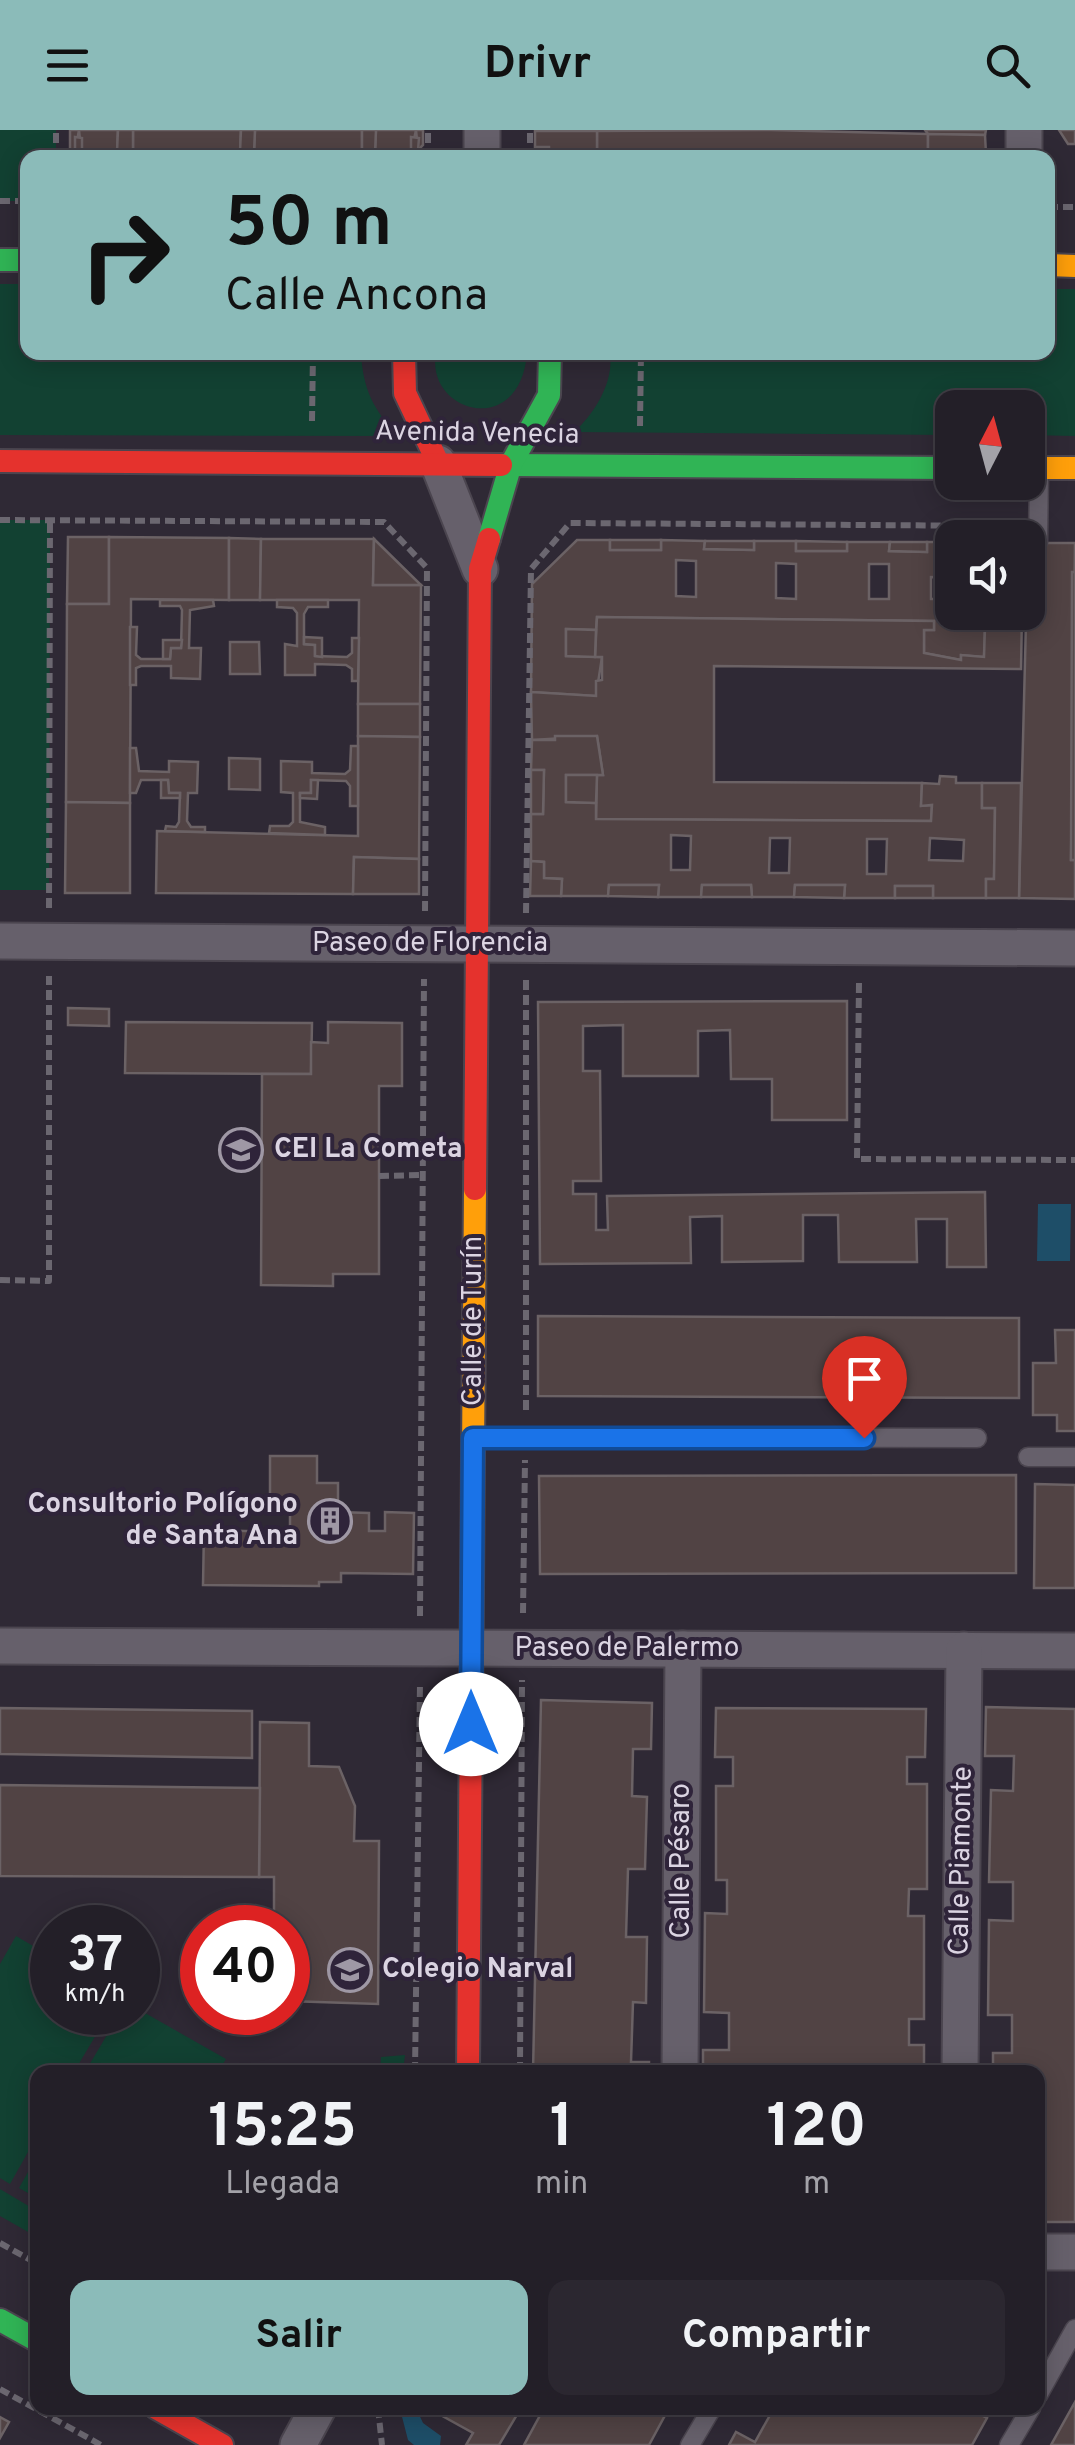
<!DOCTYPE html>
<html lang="es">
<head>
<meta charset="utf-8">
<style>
  :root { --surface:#231f28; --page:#2b2730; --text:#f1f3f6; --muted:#a3a2a8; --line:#403d45; --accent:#8bbbb9 }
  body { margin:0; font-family:Overpass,sans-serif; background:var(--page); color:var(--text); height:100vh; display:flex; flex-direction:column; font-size:38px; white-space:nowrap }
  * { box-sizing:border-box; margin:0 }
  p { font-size:32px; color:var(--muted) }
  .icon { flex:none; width:55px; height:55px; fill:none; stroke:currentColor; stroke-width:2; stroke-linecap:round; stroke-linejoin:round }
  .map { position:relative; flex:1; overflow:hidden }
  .sheet { position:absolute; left:30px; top:1935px; width:1015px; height:350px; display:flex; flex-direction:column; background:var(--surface); border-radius:20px; box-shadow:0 5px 25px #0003,0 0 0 2px var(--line) }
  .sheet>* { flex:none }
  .top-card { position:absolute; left:20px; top:20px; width:1035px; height:210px; border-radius:20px; box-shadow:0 5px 25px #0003,0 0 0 2px var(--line); background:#8bbbb9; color:#111; overflow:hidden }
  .needle { width:65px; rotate:6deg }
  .tools { position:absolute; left:935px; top:260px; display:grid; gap:20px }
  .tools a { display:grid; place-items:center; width:110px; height:110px; border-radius:20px; background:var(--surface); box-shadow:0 5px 25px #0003,0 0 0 2px var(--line); font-size:50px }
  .speed { position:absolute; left:30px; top:1775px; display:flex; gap:20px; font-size:50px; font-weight:700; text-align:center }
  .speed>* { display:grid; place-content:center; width:130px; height:130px; border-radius:50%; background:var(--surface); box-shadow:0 5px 25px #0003,0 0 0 2px var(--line); line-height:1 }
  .speed small { font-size:25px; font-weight:400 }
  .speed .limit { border:15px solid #d22; background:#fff; color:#111 }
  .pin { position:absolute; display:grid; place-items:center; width:85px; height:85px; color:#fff; margin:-102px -42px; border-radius:50% 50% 50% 0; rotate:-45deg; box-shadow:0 0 10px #0007 }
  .pin .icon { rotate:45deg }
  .me { position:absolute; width:110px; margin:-55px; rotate:0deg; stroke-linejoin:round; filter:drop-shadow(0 0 8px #0008) }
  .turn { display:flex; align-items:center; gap:35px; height:210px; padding:0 40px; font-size:45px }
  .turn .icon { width:130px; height:130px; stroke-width:2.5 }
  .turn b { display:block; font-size:70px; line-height:85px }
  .eta { display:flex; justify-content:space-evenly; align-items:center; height:170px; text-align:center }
  .eta b { font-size:60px; font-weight:700; line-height:70px }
  .cta { display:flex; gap:20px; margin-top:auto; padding:20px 40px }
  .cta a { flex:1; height:115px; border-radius:20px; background:var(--accent); color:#111; font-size:40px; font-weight:700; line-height:115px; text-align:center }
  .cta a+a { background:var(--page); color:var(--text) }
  header { display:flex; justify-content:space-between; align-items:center; height:130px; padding:0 40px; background:var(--accent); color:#111; font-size:45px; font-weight:700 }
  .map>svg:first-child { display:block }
  .green { fill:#124132 }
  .water { fill:#1e4e68 }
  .building { fill:#514344; stroke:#6b6265; stroke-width:2.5; fill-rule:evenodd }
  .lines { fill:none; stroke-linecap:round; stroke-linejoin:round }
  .lane-casing { stroke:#4b454f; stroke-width:21 }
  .street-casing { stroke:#4b454f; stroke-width:39 }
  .fast-casing { stroke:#4b454f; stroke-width:26 }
  .slow-casing { stroke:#4b454f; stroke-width:26 }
  .jam-casing { stroke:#4b454f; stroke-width:26 }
  .path { stroke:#6b6770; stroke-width:6; stroke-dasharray:10 5; stroke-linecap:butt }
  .lane { stroke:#66606b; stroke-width:18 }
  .street { stroke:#66606b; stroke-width:35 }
  .fast { stroke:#30b455; stroke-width:22 }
  .slow { stroke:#ff9f0a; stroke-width:22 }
  .jam { stroke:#e5322d; stroke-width:22 }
  .route-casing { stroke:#114b97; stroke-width:25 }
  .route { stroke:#1a73e8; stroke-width:18 }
  .labels { text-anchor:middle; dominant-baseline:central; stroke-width:8; stroke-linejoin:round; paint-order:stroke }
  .street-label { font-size:28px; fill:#dbd4e2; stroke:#2f243a }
  .poi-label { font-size:28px; font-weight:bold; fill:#dbd4e2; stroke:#2f243a; text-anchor:start }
</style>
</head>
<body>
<header><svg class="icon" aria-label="menu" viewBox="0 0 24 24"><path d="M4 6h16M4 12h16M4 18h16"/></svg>Drivr<svg class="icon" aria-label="search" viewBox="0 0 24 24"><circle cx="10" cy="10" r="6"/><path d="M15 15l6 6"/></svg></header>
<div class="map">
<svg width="1075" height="2315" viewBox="0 0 1075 2315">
  <rect width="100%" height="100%" fill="#2f2935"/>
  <g class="green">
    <path d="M0 0H56V27L28 28 27 71H0Z"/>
    <path d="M0 154H27L28 222 361 223C363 259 373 279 398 306L0 305Z"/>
    <path d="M1048 159H1075V306L1028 305V278H952V305L574 302C595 283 614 252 610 223L1048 222Z"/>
    <path d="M436 223H527C520 310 425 282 436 223Z"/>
    <path d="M0 390H50L49 760H0Z"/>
    <path d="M16 1806 52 1827V1882L109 1883 74 1942H38L37 2006 10 2054 0 2048V1834Z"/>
    <path d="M138 1879 226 1929 218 1942H85L120 1883 138 1882Z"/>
    <path d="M405 1925 403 1942H380L381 1927Z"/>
    <path d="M37 2026V2068L19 2058Z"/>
    <path d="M0 2059 37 2081V2107L0 2086Z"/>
  </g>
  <g class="water">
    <path d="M1038 1074H1071L1070 1131H1037Z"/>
    <path d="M416 2278 423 2293 441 2306 440 2315H414L408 2310 400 2279Z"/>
  </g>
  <g class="building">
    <path d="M70 0H79L75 22H82V28H70Z"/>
    <path d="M79 0H118L117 22 133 23V0H241L240 22H254L255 0H362V22L375 23 376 0H416L410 28H82Z"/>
    <path d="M118 0H133V23L117 22Z"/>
    <path d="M241 0H255L254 22H240Z"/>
    <path d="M362 0H376L375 23 362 22Z"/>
    <path d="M416 0H423V15L418 20Z"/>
    <path d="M771 0 928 4V28H597V1Z"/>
    <path d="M925 0H986L985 5 928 4Z"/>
    <path d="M1059 0H1075V14H1068Z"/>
    <path d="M535 1H597V28H549V17H535Z"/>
    <path d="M928 4 985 5 986 24 928 28Z"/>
    <path d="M75 7 82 8V22H75Z"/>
    <path d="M411 7 419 8 418 20H411Z"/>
    <path d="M68 407H109V474H67Z"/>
    <path d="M109 407 229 408V470L131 469 130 673 66 672 67 474H109Z"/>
    <path d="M229 408 261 409 260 470H229Z"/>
    <path d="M261 409H374L373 455H421L420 574H358L359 470H260Z"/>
    <path d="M374 409 421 455H373Z"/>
    <path d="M577 410H610V420H661V410L705 411 704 419 754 420V411H796V421H847V412H890L889 421 927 422V412H952V448L931 447V469H952V482H995V497H985L984 527 961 525V530L924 523V500H934V491L597 487 596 500 566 499V526L602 527 596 566 531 562 532 454ZM676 430 696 431V467L676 466ZM776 433 796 434V469L776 468ZM869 434H889V469H869Z"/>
    <rect x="610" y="410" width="51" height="10"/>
    <path d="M705 411H754V420L704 419Z"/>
    <path d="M796 411 847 412V421H796Z"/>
    <path d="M890 412H927V422L889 421Z"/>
    <path d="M1028 413H1075L1071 730H1075V769L1019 768Z"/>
    <path d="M1072 442H1075V730H1071Z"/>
    <path d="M160 470H213L214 476 190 480 189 518H201L200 549 171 548V536H141L136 538V555H130V497H137L136 525 141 529H170L171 518H181L182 480 180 476H160Z"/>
    <path d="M277 470H328V477H308L304 484V514L315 515V526L347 527 352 523V508H359L358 551H352V539L346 535 315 534V545H285V514L297 516V483L293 478 277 477Z"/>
    <path d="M995 482H1022L1021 539 714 536V652L922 653 921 676 932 675 931 691 596 689 597 645H603L597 606 532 610 531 562 596 566V551L602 550V527H595L597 487 934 491V500H924V523L961 530V525L984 527 985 497H995Z"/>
    <path d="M566 499 596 500 595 527 566 526Z"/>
    <path d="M304 507 322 508V527L315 526V515L304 514Z"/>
    <path d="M163 510H182L181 518H171L170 529H163Z"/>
    <path d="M230 512H259L260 544H230Z"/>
    <path d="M358 574H420V607L358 606Z"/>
    <path d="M358 606 420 607 419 729 354 727 353 764 156 763 157 701 358 706Z"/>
    <path d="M555 606H597L603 645H566V672L596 673V689L931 691 932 675 921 676 922 653 939 654 940 646 956 647V653H982V678H995L994 749H986V768H933V756H895V768H844L845 755H795L794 767H752L751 755H702L701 767H658L659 755H609L608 766H561L562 749 544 748V732L531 731V684H543L544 640H531L532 610H555ZM671 705 691 706 690 740H671ZM770 708H790L789 743H769ZM930 708 964 710 963 731 929 730ZM867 709H887L886 744H867Z"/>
    <path d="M351 616H358V676H350V656L346 651 311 650V663H300V692L325 697V705L269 703 270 696H289L293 692V663L281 662V631L312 632V643L345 644 350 640Z"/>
    <path d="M130 618H136L139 641 169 642V631L198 632 197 663H188L187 691 191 697H205V702L165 701 166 696 176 697 179 692 180 663H169L168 650H141L136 663H130Z"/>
    <path d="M229 628 260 629V660L229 659Z"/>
    <path d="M531 640H544L543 684H531Z"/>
    <path d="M566 645H597L596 673 566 672Z"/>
    <path d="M161 650H168L169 663H180V668H161Z"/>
    <path d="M311 650H318L317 669 300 668V663H311Z"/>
    <path d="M982 653H1021L1019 768H986V749H994L995 678H982Z"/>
    <path d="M66 672 130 673V763H65Z"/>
    <path d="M354 727 419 729V764H353Z"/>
    <path d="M531 731 544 732V748L562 749 561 766H530Z"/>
    <path d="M609 755H659L658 767 608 766Z"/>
    <path d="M702 755H751L752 767H701Z"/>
    <path d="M795 755H845L844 768 794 767Z"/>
    <rect x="895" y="756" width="38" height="12"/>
    <path d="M847 871V990H772V949H731L730 900 698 901V946H623V895L583 896V941H600L601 1051H573V1064H596V1100H608L607 1066 985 1062 986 1137H947V1089H916L917 1132H839L838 1085H803V1131L722 1132V1086L690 1087 691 1133 540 1134 538 872Z"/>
    <path d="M68 878 109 879V896L68 895Z"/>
    <path d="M126 892 312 893 311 944 125 943Z"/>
    <path d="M328 892 402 893V956H379V1144H333V1156L261 1155 262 944H311V912L328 913Z"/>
    <path d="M538 1186 1019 1188V1268L538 1266Z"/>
    <path d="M1055 1200H1075V1301H1057V1285H1033V1233H1056Z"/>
    <path d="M270 1326H317V1353H338V1382L369 1383V1401H385V1382L414 1383 413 1444 341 1443V1452H319V1456L203 1455 204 1400 290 1402V1383L270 1382Z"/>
    <path d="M1016 1345V1443L540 1444 539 1346Z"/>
    <path d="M1035 1354 1075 1355V1458H1034Z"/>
    <path d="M541 1570 652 1573 651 1619H633L632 1666 647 1667 645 1739H628L626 1807H647L646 1873 633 1872 631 1932H649V1942H533Z"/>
    <path d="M986 1577 1075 1579V2092H1038V1942H993V1923H1012V1885H988L989 1790 1013 1791V1752H989L991 1660 1013 1661 1014 1626H985Z"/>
    <path d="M0 1578 252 1581V1628L0 1624Z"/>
    <path d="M716 1578 926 1579 925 1627H907V1654H927V1759H909L908 1786H924V1889H909V1915H924V1942H703V1920H729V1883L704 1882 705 1783 727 1784V1750H716V1656H733V1627H715Z"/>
    <path d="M260 1592 309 1593V1636L339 1637 355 1676 354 1711H379L378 1874 288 1871V1798H274V1747H259Z"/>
    <path d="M0 1655 260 1658 259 1747 0 1746Z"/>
    <path d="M1075 2272V2315H1051Z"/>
    <path d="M428 2278H521L499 2315H466L473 2303Z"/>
    <path d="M544 2278H669L649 2315H524Z"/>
    <path d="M774 2278H975L973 2281 987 2288 972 2315H729L736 2302 755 2312Z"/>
    <path d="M0 2287 9 2292 0 2308Z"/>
  </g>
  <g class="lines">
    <g class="lane-casing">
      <g id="lane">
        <path d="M1038 412 1039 343"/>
        <path d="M477 1307 977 1308"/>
        <path d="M1028 1327H1075"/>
        <path d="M1038 2265 1075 2199"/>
        <path d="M690 2315 712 2278"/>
        <path d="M1009 2315 1031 2278"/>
      </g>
    </g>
    <g class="street-casing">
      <g id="street">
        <path d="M482 28V0"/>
        <path d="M1024 28V0"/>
        <path d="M438 333 480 439"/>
        <path d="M0 811 1075 818"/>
        <path d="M0 1516 1075 1521"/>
        <path d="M680 1942 683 1519"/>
        <path d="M960 1942 964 1520"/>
        <path d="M1038 2122H1075"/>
        <path d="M298 2315 318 2278"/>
      </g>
    </g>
    <g class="fast-casing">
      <g id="fast">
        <path d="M0 130H28"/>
        <path d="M501 335 952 338"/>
        <path d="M489 409 511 334 549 265 550 222"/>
        <path d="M0 2190 38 2211"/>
      </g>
    </g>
    <g class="slow-casing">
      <g id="slow">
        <path d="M1048 135 1075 136"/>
        <path d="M1028 338H1075"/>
        <path d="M472 1460 475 1059"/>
      </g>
    </g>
    <g class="jam-casing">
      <g id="jam">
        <path d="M404 222 405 263 438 333"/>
        <path d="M0 331 501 335"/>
        <path d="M475 1059 480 439 489 409"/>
        <path d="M468 1942 472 1460"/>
        <path d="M156 2278 222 2315"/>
      </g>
    </g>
    <g class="path">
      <path d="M56 28V0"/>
      <path d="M428 28V0"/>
      <path d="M530 28V0"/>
      <path d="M0 71H28"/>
      <path d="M1048 77H1075"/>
      <path d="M312 291 313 222"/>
      <path d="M640 296 641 222"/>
      <path d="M0 390 384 392 427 438 425 781"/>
      <path d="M49 778 50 391"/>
      <path d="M526 783 531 439 570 393 1014 396"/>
      <path d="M526 850V1283"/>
      <path d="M859 853 857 1029 1075 1030"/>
      <path d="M379 1046 423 1045"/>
      <path d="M0 1150 49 1151V846"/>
      <path d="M523 1483 525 1330"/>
      <path d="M420 1486 424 849"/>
      <path d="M415 1942 420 1554"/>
      <path d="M520 1942 522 1550"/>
      <path d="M0 2113 38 2134"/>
      <path d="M0 2259 101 2315"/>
      <path d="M378 2278 382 2315"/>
    </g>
    <use href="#lane" class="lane"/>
    <use href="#street" class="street"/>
    <use href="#fast" class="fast"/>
    <use href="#slow" class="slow"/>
    <use href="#jam" class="jam"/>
  </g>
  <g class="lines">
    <g class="route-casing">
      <path id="route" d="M471 1594 473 1308H864"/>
    </g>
    <use href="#route" class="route"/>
  </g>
  <defs>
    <g id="school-ring" transform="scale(2.25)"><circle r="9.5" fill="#2f243a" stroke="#9f98a5" stroke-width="1.5"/><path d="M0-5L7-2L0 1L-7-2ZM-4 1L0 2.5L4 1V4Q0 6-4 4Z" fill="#9f98a5"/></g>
    <g id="building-ring" transform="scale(2.25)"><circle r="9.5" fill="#2f243a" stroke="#9f98a5" stroke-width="1.5"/><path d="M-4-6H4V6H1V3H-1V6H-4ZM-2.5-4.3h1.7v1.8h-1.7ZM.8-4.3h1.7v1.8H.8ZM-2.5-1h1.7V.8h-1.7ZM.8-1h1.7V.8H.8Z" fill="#9f98a5"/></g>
  </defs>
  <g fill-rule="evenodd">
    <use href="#school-ring" x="241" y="1020"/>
    <use href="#building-ring" x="330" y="1391"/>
    <use href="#school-ring" x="350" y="1840"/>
  </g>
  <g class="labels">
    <g class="street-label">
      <text transform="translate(477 304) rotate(1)">Avenida Venecia</text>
      <text x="430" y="814">Paseo de Florencia</text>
      <text transform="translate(474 1191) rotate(-90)">Calle de Turín</text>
      <text x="627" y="1519">Paseo de Palermo</text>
      <text transform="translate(682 1731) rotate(-90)">Calle Pésaro</text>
      <text transform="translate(962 1731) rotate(-89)">Calle Piamonte</text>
    </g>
    <g class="poi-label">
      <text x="274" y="1020">CEI La Cometa</text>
      <text x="298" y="1375" text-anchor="end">Consultorio Polígono<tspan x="298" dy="32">de Santa Ana</tspan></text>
      <text x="382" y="1840">Colegio Narval</text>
    </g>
  </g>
</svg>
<div class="tools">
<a><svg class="needle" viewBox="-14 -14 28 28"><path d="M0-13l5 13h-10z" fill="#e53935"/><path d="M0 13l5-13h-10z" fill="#a3a2a8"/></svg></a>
<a><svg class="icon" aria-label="sound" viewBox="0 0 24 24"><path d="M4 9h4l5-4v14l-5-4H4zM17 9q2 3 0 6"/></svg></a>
</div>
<div class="speed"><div>37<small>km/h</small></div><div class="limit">40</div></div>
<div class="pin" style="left:864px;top:1308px;background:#d93025"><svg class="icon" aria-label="arrive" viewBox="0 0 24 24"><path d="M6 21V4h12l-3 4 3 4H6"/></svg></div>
<svg class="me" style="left:471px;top:1594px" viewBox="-20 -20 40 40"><circle r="19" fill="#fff"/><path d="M0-13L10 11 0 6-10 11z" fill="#1a73e8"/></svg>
<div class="top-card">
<div class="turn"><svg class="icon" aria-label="right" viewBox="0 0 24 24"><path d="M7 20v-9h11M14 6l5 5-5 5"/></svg><div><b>50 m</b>Calle Ancona</div></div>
</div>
<section class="sheet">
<div class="eta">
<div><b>15:25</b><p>Llegada</p></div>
<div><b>1</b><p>min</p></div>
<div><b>120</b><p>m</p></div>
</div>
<div class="cta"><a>Salir</a><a>Compartir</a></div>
</section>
</div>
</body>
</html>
